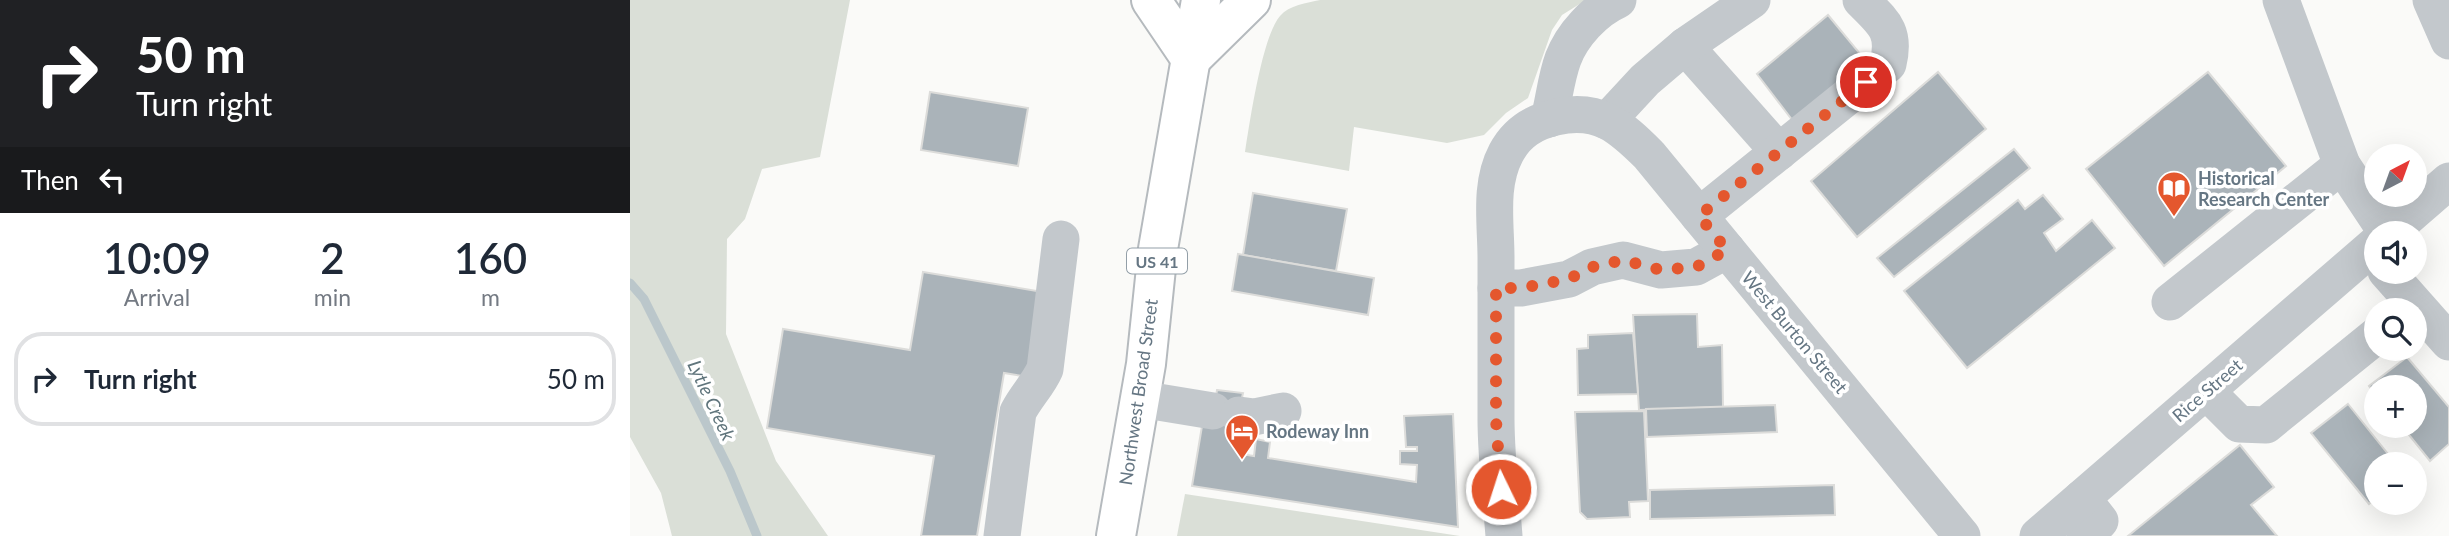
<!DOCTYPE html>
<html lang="en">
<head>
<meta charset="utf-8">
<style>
  :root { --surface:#fff; --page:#f6f6f7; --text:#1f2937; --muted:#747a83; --line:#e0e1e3 }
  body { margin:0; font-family:Lato,sans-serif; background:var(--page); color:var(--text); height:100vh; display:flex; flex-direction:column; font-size:26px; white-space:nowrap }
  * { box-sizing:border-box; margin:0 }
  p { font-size:23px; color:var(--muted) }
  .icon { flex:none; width:38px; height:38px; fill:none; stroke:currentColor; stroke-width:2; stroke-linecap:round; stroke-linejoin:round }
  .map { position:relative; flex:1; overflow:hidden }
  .sheet { display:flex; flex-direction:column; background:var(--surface); width:630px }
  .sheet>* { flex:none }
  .top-card { background:#202124; color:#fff; overflow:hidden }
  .needle { width:46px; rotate:41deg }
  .fabs { position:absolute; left:1734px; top:144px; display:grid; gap:14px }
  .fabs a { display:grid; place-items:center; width:63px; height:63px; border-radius:50%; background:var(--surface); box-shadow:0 7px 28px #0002; font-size:35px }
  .pin { position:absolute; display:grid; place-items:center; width:60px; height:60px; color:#fff; margin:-30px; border:4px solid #fff; border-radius:50%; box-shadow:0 2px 7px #0007 }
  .me { position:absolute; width:77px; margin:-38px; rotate:356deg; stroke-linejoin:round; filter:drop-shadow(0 0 5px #0008) }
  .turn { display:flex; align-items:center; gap:24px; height:147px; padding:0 21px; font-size:32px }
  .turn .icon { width:91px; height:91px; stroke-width:2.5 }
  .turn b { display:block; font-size:49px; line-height:60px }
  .then { display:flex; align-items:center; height:66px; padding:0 21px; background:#0003; gap:14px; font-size:26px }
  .eta { display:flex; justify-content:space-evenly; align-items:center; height:119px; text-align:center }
  .eta b { font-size:42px; font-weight:600; line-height:49px }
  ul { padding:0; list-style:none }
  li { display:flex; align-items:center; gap:21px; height:94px; margin:0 14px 10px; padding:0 7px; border:4px solid var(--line); border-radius:28px }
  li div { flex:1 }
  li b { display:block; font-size:26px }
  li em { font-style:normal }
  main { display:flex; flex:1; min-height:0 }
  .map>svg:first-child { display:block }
  .green { fill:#dadfd7 }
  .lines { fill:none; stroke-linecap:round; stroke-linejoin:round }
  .stream { stroke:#bbc7cb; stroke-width:9 }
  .building { fill:#aab3b9; stroke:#dcdcda; stroke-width:2 }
  .major-casing { stroke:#b5babe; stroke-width:42 }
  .minor { stroke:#c3c8cc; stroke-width:37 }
  .major { stroke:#fff; stroke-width:38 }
  .route { stroke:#e4572e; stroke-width:12; stroke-dasharray:0 21.6 }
  .labels { text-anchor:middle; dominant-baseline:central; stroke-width:7; stroke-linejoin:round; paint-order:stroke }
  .shield { fill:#fff; stroke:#939fa8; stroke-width:2 }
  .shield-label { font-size:16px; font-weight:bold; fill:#657683 }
  .poi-label { font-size:18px; font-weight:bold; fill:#657683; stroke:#fff; text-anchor:start }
  .street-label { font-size:18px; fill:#657683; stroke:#fff }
  .water-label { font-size:19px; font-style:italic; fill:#60757c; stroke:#fff }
</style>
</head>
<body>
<main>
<section class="sheet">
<div class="top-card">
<div class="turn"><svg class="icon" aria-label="right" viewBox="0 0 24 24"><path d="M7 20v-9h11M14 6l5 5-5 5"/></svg><div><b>50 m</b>Turn right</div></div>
<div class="then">Then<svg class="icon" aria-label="left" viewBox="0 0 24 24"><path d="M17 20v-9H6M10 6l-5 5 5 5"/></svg></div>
</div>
<div class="eta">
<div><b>10:09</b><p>Arrival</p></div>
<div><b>2</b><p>min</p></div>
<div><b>160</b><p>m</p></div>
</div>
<ul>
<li><svg class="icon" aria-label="right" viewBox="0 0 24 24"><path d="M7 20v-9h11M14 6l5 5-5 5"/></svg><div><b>Turn right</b></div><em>50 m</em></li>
</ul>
</section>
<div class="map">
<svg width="1819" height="536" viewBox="0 0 1819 536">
  <rect width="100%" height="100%" fill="#fafaf8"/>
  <g class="green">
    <path d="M0 0H220L190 157 132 169 115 219 97 239 96 334 146 461 198 536H42L31 493 0 437Z"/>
    <path d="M690 0H956L932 15 922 30 898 98 876 113 854 135 817 143 724 127 719 171 615 152C620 121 632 37 650 16 659 5 677 3 690 0Z"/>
    <path d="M555 494 830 536H547Z"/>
  </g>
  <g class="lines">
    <path class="stream" d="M0 283 14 299 100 471 127 536"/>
  </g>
  <g class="building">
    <path d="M1198 15 1236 61 1163 121 1127 74Z"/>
    <path d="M1308 72 1356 129 1227 237 1181 181Z"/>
    <path d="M1578 72 1656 166 1534 266 1456 169Z"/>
    <path d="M300 92 398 108 388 166 291 150Z"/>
    <path d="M1384 149 1400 168 1264 277 1247 258Z"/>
    <path d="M623 193 717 209 706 271 613 255Z"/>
    <path d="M1413 195 1433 219 1414 233 1426 251 1462 220 1485 248 1337 368 1274 291 1388 200 1395 209Z"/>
    <path d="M608 254 744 278 738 315 602 291Z"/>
    <path d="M293 272 413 292 398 377 374 373 347 536H291L304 456 137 428 153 329 280 350Z"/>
    <path d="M1067 314 1068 347 1092 345 1093 407 1009 410 1003 315Z"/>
    <path d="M1003 333 1008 394 948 395 947 349 958 348V335Z"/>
    <path d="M1777 357 1819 407V444L1800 461 1771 425H1785V387H1746V396L1739 386Z"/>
    <path d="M587 390 613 393 606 426 620 428 617 455 624 456 626 439 640 442 638 458 786 482 787 465 770 464V451H787V447H776L774 416 823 414 828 527 562 486 573 420 582 421Z"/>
    <path d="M1718 404 1766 464H1746V498L1739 504 1681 433Z"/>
    <path d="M1145 405 1147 432 1017 437 1016 409Z"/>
    <path d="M1014 411 1018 501 999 502 1000 517 957 519 950 512 945 412Z"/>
    <path d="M1610 445 1644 487 1621 505 1647 536H1498Z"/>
    <path d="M1204 485 1205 515 1020 519V490Z"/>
  </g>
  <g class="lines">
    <g class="major-casing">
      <g id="major">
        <path d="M521 0 561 59"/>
        <path d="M561 59 621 0"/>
        <path d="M486 536 516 364 528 249 571 0"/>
      </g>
    </g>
    <g class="minor">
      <path d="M1651 0 1712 165 1757 233"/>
      <path d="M1801 0 1819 41"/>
      <path d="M1055 46 1149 152"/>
      <path d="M919 119C924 100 926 78 933 59 942 35 965 10 988 0"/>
      <path d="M977 121 1015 80 1055 46 1122 0"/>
      <path d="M1069 216 1258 64C1266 31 1254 23 1231 0"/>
      <path d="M1759 233 1819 181"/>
      <path d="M1756 271 1819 342"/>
      <path d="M866 288H891L939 279 962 267 993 260 1031 270 1066 267 1097 250"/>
      <path d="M1540 302 1712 165"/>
      <path d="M1576 391 1609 424 1636 425 1746 336"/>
      <path d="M510 399 583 411"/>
      <path d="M609 415 624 417 653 411"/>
      <path d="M1452 498 1470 521 1455 536"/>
      <path d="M372 536 388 412C396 396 408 385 415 369L431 239"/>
      <path d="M874 536C871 497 866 457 866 419 866 365 866 312 866 258 866 223 859 185 876 153 887 132 904 122 926 117 969 107 991 127 1019 155L1332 536"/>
      <path d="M1408 536 1746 244"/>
    </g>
    <use href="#major" class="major"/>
  </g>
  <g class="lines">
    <path class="route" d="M871 489 866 420V288H891L939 279 962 267 993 260 1031 270 1066 267 1097 250 1069 216 1236 82"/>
  </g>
  <defs>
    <g id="library-pin" transform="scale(1.75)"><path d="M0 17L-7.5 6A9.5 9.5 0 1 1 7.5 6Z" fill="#e4572e" stroke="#fff"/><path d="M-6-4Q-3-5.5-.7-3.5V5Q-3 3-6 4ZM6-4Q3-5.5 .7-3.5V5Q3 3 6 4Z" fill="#fff"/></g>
    <g id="hotel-pin" transform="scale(1.75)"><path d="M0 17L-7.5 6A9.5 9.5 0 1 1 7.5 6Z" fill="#e4572e" stroke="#fff"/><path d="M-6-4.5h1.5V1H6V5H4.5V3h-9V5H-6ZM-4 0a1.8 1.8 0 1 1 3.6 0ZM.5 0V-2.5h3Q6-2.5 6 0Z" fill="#fff"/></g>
  </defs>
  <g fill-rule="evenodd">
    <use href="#library-pin" x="1544" y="188"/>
    <use href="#hotel-pin" x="612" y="431"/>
  </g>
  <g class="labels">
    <rect class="shield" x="497" y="248.5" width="60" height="25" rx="5"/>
    <g class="shield-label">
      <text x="527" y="261">US 41</text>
    </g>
    <g class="poi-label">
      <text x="1568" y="178">Historical<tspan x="1568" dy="21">Research Center</tspan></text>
      <text x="636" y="431">Rodeway Inn</text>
    </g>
    <g class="street-label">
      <text transform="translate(1165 332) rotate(50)">West Burton Street</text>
      <text transform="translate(1577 390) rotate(-41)">Rice Street</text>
      <text transform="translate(508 392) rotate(-82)">Northwest Broad Street</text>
    </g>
    <g class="water-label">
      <text transform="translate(82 400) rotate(65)">Lytle Creek</text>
    </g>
  </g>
</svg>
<div class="fabs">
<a><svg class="needle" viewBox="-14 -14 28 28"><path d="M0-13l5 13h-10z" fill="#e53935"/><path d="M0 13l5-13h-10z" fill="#747a83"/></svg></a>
<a><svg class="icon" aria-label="sound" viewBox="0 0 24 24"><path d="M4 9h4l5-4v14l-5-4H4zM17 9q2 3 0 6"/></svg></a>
<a><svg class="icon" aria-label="search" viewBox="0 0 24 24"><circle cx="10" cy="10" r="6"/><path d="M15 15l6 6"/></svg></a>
<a>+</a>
<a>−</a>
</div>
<div class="pin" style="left:1236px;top:82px;background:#d93025"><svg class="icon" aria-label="arrive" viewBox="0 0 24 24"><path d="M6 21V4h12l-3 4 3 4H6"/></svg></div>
<svg class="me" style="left:871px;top:489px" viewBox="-20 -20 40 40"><circle r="17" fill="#e4572e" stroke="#fff" stroke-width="3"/><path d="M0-11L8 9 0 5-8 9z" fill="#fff"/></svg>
</div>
</main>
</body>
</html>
